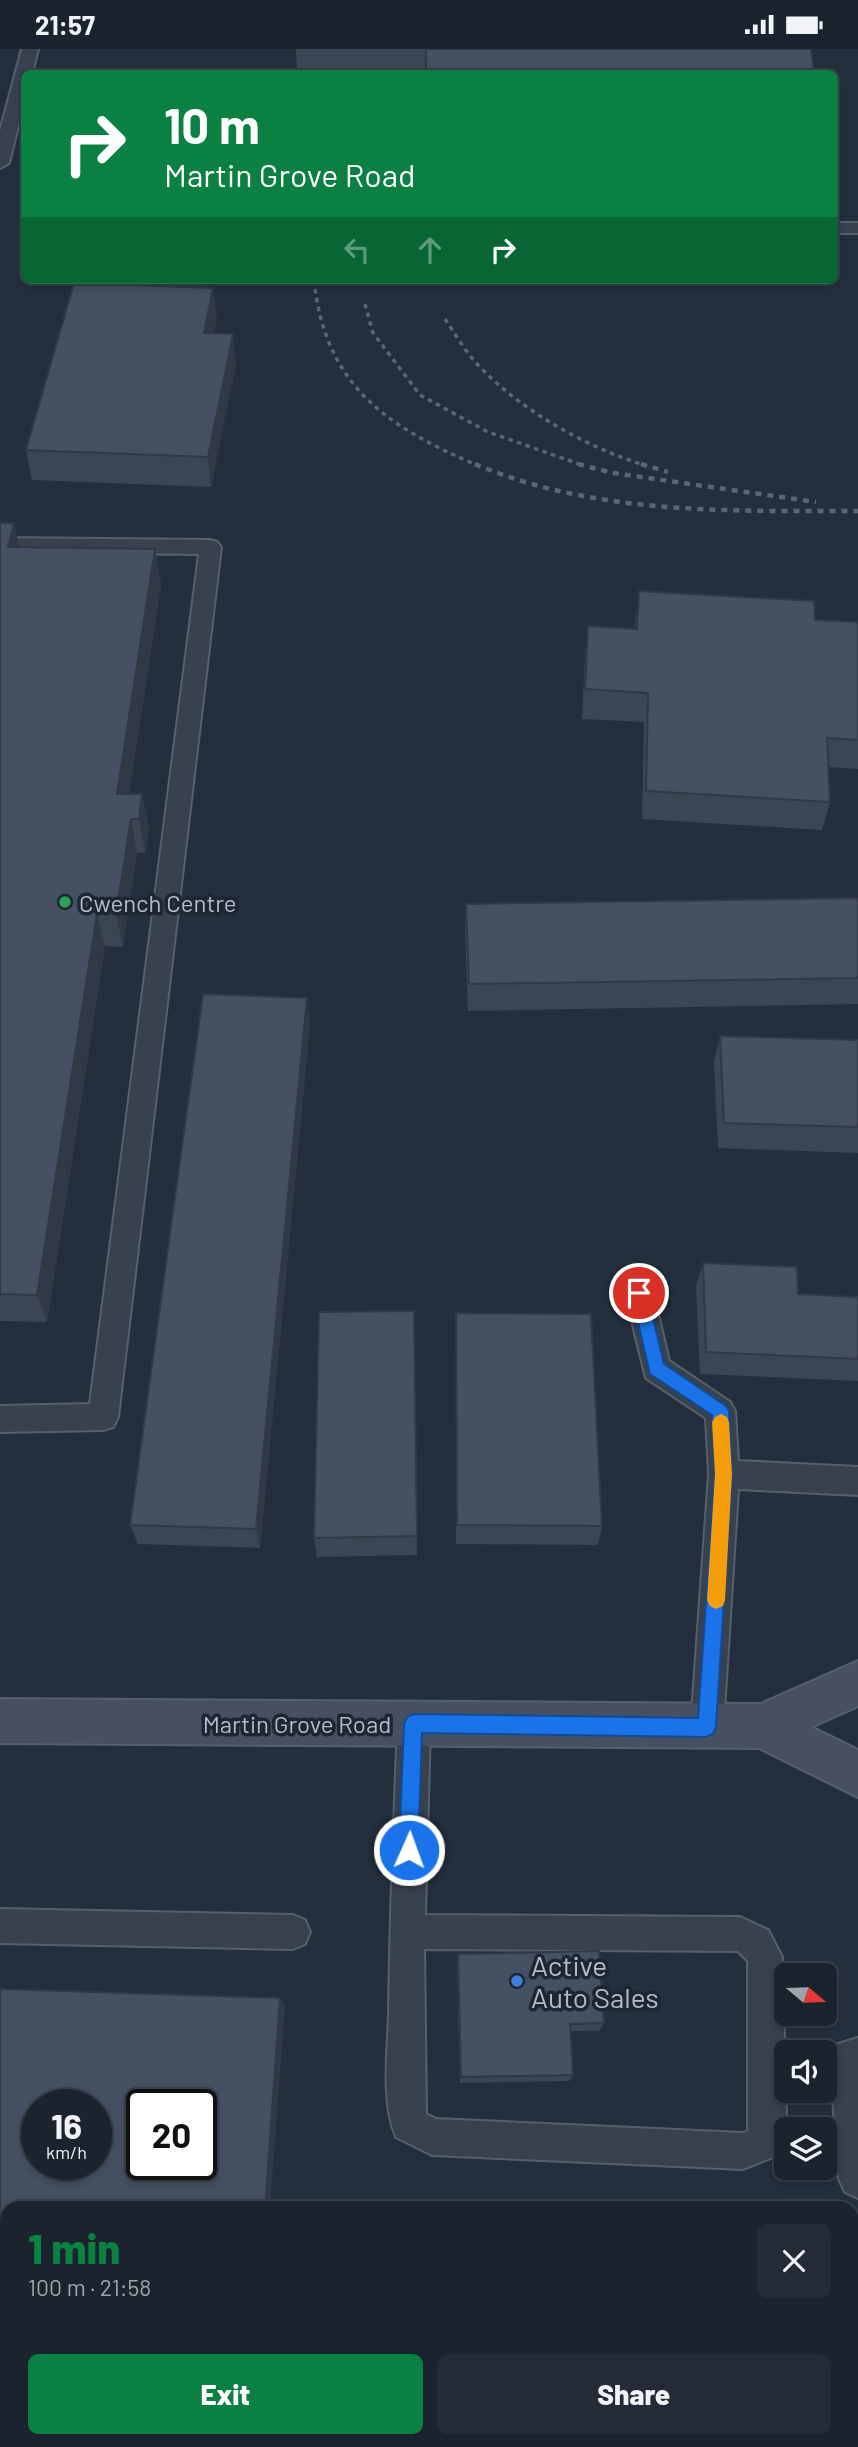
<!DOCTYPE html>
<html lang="en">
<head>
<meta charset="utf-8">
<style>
  :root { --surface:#1b232e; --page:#242b36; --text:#f1f3f6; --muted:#a0a4aa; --line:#39404a; --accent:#0b8043 }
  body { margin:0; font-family:Barlow,sans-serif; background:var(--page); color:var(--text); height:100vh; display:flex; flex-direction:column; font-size:26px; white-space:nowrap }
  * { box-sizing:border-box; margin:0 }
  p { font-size:23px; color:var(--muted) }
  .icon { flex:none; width:38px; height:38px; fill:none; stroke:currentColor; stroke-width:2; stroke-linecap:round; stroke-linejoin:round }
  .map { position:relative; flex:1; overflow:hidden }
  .panel { position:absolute; left:0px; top:2152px; width:859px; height:247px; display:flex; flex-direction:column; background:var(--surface); border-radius:21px 21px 0 0; box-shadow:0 4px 10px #0003,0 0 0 2px var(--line) }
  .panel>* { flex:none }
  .top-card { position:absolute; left:21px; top:21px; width:817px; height:214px; border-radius:10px; box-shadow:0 4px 10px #0003,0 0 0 2px var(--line); background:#0b8043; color:#fff; overflow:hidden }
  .needle { width:46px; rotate:109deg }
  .fabs { position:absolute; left:774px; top:1914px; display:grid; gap:14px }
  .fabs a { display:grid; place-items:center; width:63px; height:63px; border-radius:10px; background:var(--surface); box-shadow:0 4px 10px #0003,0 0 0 2px var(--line); font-size:35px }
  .speed { position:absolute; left:21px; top:2040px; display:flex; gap:14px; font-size:35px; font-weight:700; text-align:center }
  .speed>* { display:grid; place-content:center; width:91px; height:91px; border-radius:50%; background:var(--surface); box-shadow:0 4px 10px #0003,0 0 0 2px var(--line); line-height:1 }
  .speed small { font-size:18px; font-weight:400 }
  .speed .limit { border:4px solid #111; border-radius:10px; background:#fff; color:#111 }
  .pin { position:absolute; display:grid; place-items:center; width:60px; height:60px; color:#fff; margin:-30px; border:4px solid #fff; border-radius:50%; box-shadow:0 2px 7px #0007 }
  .me { position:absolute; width:77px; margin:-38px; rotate:2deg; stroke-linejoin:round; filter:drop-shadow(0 0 5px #0008) }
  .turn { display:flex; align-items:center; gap:24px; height:147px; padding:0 28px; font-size:32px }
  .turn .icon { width:91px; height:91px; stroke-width:2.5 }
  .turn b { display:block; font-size:49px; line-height:60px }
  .lanes { display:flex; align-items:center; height:66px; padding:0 28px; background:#0003; justify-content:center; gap:35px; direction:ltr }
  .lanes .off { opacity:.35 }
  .round { display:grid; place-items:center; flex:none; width:74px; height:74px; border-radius:10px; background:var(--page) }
  .headline { display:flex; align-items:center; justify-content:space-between; height:119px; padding:0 28px }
  h1 { font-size:42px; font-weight:800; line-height:52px; color:var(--accent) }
  .button { display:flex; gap:14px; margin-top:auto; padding:14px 28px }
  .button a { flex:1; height:80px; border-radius:10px; background:var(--accent); color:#fff; font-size:28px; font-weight:800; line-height:80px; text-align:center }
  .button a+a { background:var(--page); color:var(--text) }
  .status { display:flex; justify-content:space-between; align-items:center; height:49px; padding:0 35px; background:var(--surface); direction:ltr }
  .status svg { height:19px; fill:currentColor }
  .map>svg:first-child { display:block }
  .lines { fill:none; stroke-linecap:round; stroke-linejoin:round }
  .lane-casing { stroke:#565f6c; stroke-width:4 }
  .secondary-casing { stroke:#565f6c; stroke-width:4 }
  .lane { fill:#38414e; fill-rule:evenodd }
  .secondary { fill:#465061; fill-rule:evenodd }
  .rail-far1 { stroke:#5a6575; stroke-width:3.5; stroke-dasharray:4.5 4.5; stroke-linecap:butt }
  .rail { stroke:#5a6575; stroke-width:4.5; stroke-dasharray:6 6; stroke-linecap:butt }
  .wall { fill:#3b4654 }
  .shaded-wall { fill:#303945 }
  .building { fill:#455162; stroke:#303945; stroke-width:2; fill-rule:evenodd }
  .route { fill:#1a73e8; stroke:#114b97; stroke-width:2 }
  .slow { fill:#f59e0b }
  .leisure-dot { fill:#2e9e5b; stroke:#1d2633; stroke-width:2.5 }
  .shop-dot { fill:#3f7fe0; stroke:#1d2633; stroke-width:2.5 }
  .labels { text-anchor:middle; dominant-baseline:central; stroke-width:7; stroke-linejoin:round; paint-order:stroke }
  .poi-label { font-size:24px; fill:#b4bcc9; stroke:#1d2633; text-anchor:start }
  .street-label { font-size:24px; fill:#b4bcc9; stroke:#1d2633 }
  .near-poi-label { font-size:28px; fill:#b4bcc9; stroke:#1d2633; text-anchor:start }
</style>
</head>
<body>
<div class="status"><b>21:57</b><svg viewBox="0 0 49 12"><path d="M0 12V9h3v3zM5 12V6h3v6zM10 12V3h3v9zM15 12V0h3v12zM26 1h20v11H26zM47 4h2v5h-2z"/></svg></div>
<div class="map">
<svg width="858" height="2398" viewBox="0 0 858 2398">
  <rect width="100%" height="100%" fill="#242f3e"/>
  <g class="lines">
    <g class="lane-casing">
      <g id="lane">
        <path d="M22 0H38L32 24H24V53L9 114 0 119V82Z"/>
        <rect x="835" y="174" width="23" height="10"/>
        <path d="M0 489 210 491 217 493 221 498 118 1368 113 1378 103 1381 0 1383V1357L90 1355 199 505 0 503Z"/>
        <path d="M639 1232 649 1235 653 1244 669 1312 730 1353 735 1362 738 1412 858 1418V1446L738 1440 723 1678 719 1690 707 1694 695 1690 691 1678 709 1425 706 1369 646 1329 625 1244 629 1235Z"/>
        <path d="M414 1659 426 1663 430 1675 425 1866 740 1868 768 1881 782 1908 786 2065 783 2093 778 2106 743 2120 432 2106 396 2088C381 2052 388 2004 389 1965 390 1868 394 1772 398 1675L402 1663ZM424 1900 738 1902 748 1912V2082L743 2084 436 2070 426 2065Z"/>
        <path d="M0 1860 293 1866 305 1871 310 1883 305 1895 293 1900 0 1894Z"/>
        <path d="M858 1989V2149L845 2143 839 2130 830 2009 835 1996Z"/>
      </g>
    </g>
    <g class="secondary-casing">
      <path id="secondary" d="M858 1612V1657L811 1678 858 1701V1748L759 1699 0 1694V1650L761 1655Z"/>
    </g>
    <use href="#lane" class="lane"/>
    <use href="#secondary" class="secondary"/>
    <g class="rail-far1">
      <path d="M314 231C325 337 387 378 479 417"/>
      <path d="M365 255 373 284 420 346 488 383 585 417"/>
      <path d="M445 270C456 286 466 304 480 318 523 363 588 399 647 417"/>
    </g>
    <g class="rail">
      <path d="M475 415C595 466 730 462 858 462"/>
      <path d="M578 415 613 424 816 453"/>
      <path d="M641 415 668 423"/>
    </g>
  </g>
  <g class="wall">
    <path d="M296 0H811L426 23 297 24Z"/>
    <path d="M217 269 213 284 236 315 211 438 32 431 26 401Z"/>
    <path d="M0 474 20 498 155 500 161 536 129 745H142L149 779 145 804H137L123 898 105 897 47 1273 0 1272Z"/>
    <path d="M639 542 815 571 858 573V720L828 718 830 753 822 781 642 770 644 673 582 670 585 607 588 577 635 579Z"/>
    <path d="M858 849V955L468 962 465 883 466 855Z"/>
    <path d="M307 949 310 975 260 1499 138 1495 130 1476Z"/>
    <path d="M720 987 858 991V1104L718 1099 714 1013Z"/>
    <path d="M703 1214 798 1245 858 1248V1332L700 1325 696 1238Z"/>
    <path d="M414 1262 417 1506 317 1508 314 1489Z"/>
    <path d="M456 1264 602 1477 598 1496 456 1495Z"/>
    <path d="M458 1905 604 1974 599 1982H570L573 2026 569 2032 460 2034 457 1914Z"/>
  </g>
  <g class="shaded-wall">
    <path d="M213 239 217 269 207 314 204 284Z"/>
    <path d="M233 285 236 315 211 438 208 408Z"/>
    <path d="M14 474 22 509 8 498Z"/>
    <path d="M155 500 161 536 124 778 117 745Z"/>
    <path d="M142 745 149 779 145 804 139 770Z"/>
    <path d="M131 770 137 804 123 898 116 865Z"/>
    <path d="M97 865 105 897 47 1273 37 1246Z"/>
    <path d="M307 949 310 975 260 1499 256 1480Z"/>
    <path d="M280 1949 285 1957 270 2160H265Z"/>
    <path d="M248 2392H254L253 2398H248Z"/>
  </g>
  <g class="building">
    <path d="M426 0H811L814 24H426Z"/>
    <path d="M74 234 213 239 204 284 233 285 208 408 26 401Z"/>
    <path d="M0 474H14L8 498 155 500 117 745H142L139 770H131L116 865H97L37 1246 0 1245Z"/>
    <path d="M639 542 814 552 815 571 858 573V691L827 689 830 753 646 742 648 644 585 640 588 577 637 580Z"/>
    <path d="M858 849V929L469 935 466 855Z"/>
    <path d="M203 945 307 949 256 1480 130 1476Z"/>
    <path d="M720 987 858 991V1078L724 1074Z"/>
    <path d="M703 1214 797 1218 798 1245 858 1248V1310L706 1303Z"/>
    <path d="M414 1262 417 1487 314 1489 319 1263Z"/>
    <path d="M456 1264 591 1265 602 1477 457 1476Z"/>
    <path d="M599 1902 604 1974 570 1975 573 2026 461 2028 458 1905Z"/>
    <path d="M0 1940 280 1949 265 2160H7V2392H248V2398H0ZM37 2056H96V2116H37ZM142 2056H201V2116H142Z"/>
  </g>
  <path class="route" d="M639 1237 645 1239 647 1244 664 1315 726 1357 729 1362 732 1425 716 1678 713 1685 706 1688 422 1684 418 1801 416 1808 409 1811 402 1808 399 1801 404 1675 407 1668 414 1665 698 1669 715 1425 712 1366 650 1325 631 1244 633 1239Z"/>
  <path class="slow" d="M721 1365 727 1368 729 1373 732 1425 725 1551 723 1557 716 1560 710 1557 707 1551 715 1425 712 1373 715 1368Z"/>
  <circle class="leisure-dot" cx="65" cy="853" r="7"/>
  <circle class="shop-dot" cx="517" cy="1932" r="7"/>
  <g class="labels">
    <g class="poi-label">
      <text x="79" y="853">Cwench Centre</text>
    </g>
    <g class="street-label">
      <text x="297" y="1674">Martin Grove Road</text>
    </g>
    <g class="near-poi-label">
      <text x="531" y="1916">Active<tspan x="531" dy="32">Auto Sales</tspan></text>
    </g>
  </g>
</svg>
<div class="fabs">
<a><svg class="needle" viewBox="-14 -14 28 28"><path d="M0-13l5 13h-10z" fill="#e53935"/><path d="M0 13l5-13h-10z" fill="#a0a4aa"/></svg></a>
<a><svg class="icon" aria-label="sound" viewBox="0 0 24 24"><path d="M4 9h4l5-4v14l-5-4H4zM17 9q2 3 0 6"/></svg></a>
<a><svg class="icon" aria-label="layers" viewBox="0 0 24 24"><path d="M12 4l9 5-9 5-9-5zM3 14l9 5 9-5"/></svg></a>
</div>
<div class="speed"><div>16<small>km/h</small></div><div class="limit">20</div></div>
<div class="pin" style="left:639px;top:1244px;background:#d93025"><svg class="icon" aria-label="arrive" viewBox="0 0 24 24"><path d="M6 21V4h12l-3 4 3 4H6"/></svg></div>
<svg class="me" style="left:409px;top:1801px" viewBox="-20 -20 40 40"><circle r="17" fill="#1a73e8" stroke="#fff" stroke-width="3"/><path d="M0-11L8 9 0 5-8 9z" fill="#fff"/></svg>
<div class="top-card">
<div class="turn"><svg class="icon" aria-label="right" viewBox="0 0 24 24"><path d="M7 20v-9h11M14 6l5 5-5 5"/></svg><div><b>10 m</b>Martin Grove Road</div></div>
<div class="lanes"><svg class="icon off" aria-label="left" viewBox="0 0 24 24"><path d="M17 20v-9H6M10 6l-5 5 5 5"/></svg><svg class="icon off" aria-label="ahead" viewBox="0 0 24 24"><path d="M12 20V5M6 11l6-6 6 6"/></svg><svg class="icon" aria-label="right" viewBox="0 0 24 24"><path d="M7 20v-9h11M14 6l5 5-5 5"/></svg></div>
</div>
<section class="panel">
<div class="headline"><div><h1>1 min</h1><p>100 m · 21:58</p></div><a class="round"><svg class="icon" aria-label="close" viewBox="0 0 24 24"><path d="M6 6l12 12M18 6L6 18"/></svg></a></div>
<div class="button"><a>Exit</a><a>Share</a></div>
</section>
</div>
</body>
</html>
